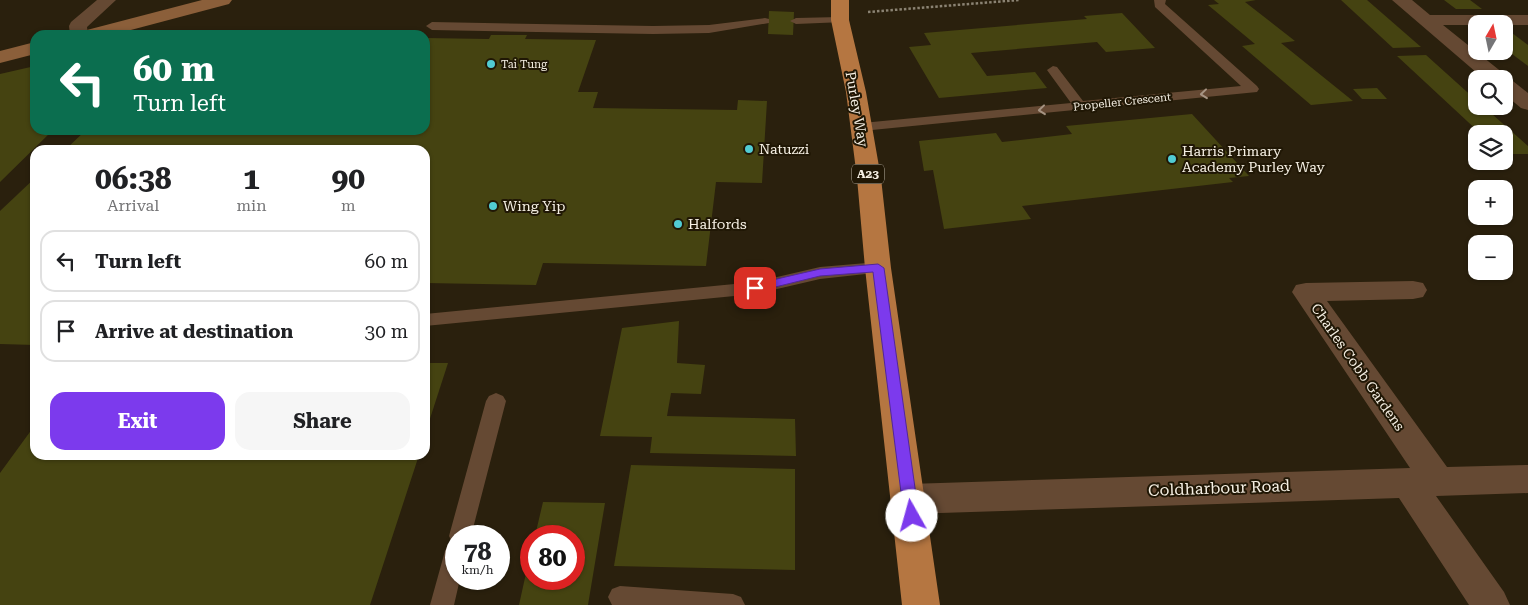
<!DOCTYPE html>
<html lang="en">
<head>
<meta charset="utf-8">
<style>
  :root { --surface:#fff; --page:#f6f6f6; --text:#202124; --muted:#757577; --line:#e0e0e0; --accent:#7c3aed }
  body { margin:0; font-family:"Roboto Serif",serif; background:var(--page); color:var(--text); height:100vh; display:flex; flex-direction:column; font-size:19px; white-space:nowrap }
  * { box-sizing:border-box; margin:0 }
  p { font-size:16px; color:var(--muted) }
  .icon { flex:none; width:28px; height:28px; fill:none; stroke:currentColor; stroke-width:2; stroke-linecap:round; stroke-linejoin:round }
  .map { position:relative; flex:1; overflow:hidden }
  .details { position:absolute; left:30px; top:145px; width:400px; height:315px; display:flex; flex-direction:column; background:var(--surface); border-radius:15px; box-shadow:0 1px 4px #0004 }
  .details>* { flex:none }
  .top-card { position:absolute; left:30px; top:30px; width:400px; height:105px; border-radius:15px; box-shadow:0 1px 4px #0004; background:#0b6e4f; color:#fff; overflow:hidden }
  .needle { width:32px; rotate:9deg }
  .fabs { position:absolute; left:1468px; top:15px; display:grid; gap:10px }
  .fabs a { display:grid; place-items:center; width:45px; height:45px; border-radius:10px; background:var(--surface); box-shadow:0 1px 4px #0004; font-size:25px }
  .speed { position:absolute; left:445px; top:525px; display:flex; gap:10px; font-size:25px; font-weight:700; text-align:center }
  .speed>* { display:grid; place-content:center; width:65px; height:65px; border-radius:50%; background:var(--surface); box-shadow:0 1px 4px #0004; line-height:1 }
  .speed small { font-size:12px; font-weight:400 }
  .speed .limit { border:8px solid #d22; background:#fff; color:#111 }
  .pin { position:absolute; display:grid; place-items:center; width:42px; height:42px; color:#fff; margin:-21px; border-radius:10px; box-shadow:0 2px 8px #0006 }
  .me { position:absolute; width:55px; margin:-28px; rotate:353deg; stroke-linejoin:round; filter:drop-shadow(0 0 4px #0008) }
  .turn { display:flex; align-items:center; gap:18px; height:105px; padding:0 20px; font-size:22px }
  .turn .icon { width:65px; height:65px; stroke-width:2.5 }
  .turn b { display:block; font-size:35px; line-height:42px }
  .eta { display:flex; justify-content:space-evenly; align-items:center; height:85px; text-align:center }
  .eta b { font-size:30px; font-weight:700; line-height:35px }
  .action { display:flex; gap:10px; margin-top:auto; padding:10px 20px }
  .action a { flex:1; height:58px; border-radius:15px; background:var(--accent); color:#fff; font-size:20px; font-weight:700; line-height:58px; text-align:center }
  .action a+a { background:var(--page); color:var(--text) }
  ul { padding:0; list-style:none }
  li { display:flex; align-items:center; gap:15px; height:62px; margin:0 10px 8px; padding:0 10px; border:2px solid var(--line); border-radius:15px }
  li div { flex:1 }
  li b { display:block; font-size:19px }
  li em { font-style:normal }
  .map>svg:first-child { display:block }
  .building { fill:#454311 }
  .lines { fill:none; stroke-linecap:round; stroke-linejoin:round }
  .path { stroke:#8b8373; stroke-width:2.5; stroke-dasharray:2.5 2; stroke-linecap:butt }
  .service { fill:#654933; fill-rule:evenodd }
  .minor { fill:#654933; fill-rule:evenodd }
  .secondary { fill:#8b5f3a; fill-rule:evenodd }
  .trunk { fill:#b57641; fill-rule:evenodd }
  .oneway { stroke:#a69483 }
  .route { fill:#7c3aed; stroke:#51269a }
  .poi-dot { fill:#51ccd3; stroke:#201705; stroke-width:2 }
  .labels { text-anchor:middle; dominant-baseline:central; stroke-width:4; stroke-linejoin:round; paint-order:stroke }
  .far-poi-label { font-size:11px; fill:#f6f0e4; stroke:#201705; text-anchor:start }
  .far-street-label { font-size:11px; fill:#f6f0e4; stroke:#201705 }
  .shield { fill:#201705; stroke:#b6afa1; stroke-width:1 }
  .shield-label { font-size:12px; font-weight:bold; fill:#f6f0e4 }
  .street-label { font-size:14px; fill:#f6f0e4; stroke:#201705 }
  .poi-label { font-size:14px; fill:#f6f0e4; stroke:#201705; text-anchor:start }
  .near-street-label { font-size:16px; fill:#f6f0e4; stroke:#201705 }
</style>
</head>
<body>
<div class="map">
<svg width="1528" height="605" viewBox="0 0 1528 605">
  <rect width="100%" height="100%" fill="#2a200d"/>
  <g class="building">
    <path d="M1214 0H1256L1245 2 1295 41 1281 43 1353 101 1311 105 1242 46 1255 44 1208 5 1219 4Z"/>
    <path d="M1341 0H1367L1421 47 1393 48Z"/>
    <path d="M1444 0H1470L1482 9H1456Z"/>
    <path d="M769 11 794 12 793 35 768 34Z"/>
    <path d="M1122 13 1155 48 1106 52 1097 42 971 53 987 76 1035 72 1047 88 939 98 909 47 931 45 924 33 1087 19 1084 16Z"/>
    <path d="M1504 27 1528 45V66L1504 48Z"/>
    <path d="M491 35H527L525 39 596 40 578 92H598L593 108 737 110 738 100 767 101 762 183 716 182 706 266 543 263 536 285 425 283V150H65L86 130H425V38L489 39Z"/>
    <path d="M1426 55 1476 100V106H1483L1528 146V154H1504V134H1481L1397 56Z"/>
    <path d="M35 66V130H53L0 182V74Z"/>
    <path d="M1377 88 1387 99H1362L1353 89Z"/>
    <path d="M1192 114 1249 176 1229 178 1233 182 1022 206 1031 219 944 229 933 170 924 171 919 141 996 133 1002 142 1072 134 1066 126Z"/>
    <path d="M35 178V345L0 344V211Z"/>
    <path d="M679 321 677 363 705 365 701 394 671 393 667 416 795 419 796 456 650 453 652 437 600 436 622 328Z"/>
    <path d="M425 363H448L425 434Z"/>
    <path d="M35 425V455H419L370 605H0V473Z"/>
    <path d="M631 465 795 469V570L614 566Z"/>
    <path d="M543 502 605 503 588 605H519L530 555 531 579H574V536H535Z"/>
  </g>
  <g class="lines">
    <path class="path" d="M868 12 1019 0"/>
    <g class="service">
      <path d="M1154 0H1166L1165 4 1257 86 1259 89 1257 92 862 131 855 127 862 123 1071 103 1047 70 1053 66 1057 67 1083 101 1241 86 1155 7Z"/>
      <path d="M840 17 846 20 844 22 796 24 790 21 796 18Z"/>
      <path d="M765 18 769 19V23L709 33 653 34 432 30 426 26 432 22 653 26 709 25Z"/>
      <path d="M878 262 884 264 886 268 884 272 820 279 755 294 425 326V314L755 282 820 267Z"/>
      <path d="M496 393 503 396 506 401 471 536H456V579H460L454 605H430L445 551 448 544 452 542 449 536 486 401 489 396Z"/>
      <path d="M620 586 733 594 741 597 745 605H612L608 597 612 589Z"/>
    </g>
    <g class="minor">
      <path d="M97 0H116L87 27 88 35H70L69 26 71 22Z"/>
      <path d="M1392 0H1412L1430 15H1528V25H1443L1528 93V110L1521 108 1504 94V79H1484Z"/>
      <path d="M1413 281 1423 283 1427 290 1423 297 1413 299 1327 301 1447 467 1528 465V493L1436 496 1504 592 1510 605H1469L1399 498 909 514 897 509 892 499 897 489 909 484 1410 468 1292 292 1296 285 1306 283Z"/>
    </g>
    <g class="secondary">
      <path d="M202 0H232L229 4 112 35H81L83 31Z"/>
      <path d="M35 42V54L0 63V51Z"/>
    </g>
    <path class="trunk" d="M831 0H849V20L866 92 881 178 891 268 940 605H902L865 268 857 178 846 92 831 20Z"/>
  </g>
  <defs><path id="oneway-chevron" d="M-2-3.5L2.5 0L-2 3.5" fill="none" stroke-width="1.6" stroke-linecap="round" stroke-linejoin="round" transform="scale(1.25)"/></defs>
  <g class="oneway">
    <use href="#oneway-chevron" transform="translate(1204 94) rotate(174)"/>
    <use href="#oneway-chevron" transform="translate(1042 110) rotate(174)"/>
  </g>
  <path class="route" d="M878 264 884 268 919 516 917 521 912 523 906 521 904 516 873 272 820 276 755 292 749 288 755 284 820 269Z"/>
  <g class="poi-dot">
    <circle cx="491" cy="64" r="5"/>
    <circle cx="749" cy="149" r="5"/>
    <circle cx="1172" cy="159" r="5"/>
    <circle cx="493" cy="206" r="5"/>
    <circle cx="678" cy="224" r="5"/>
  </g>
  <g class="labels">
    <g class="far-poi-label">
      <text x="501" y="64">Tai Tung</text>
    </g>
    <g class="far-street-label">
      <text transform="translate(1122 102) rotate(-6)">Propeller Crescent</text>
    </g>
    <rect class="shield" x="852" y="164.5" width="32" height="19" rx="4"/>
    <g class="shield-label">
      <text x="868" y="174">A23</text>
    </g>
    <g class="street-label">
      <text transform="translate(857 109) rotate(80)">Purley Way</text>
      <text transform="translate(1358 367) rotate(55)">Charles Cobb Gardens</text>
    </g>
    <g class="poi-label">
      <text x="759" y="149">Natuzzi</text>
      <text x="1182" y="151">Harris Primary<tspan x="1182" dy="16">Academy Purley Way</tspan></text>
      <text x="503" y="206">Wing Yip</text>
      <text x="688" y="224">Halfords</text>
    </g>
    <g class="near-street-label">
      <text transform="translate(1219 488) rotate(-2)">Coldharbour Road</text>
    </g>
  </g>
</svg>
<div class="fabs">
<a><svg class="needle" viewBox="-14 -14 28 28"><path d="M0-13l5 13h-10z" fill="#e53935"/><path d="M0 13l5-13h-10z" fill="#757577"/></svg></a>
<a><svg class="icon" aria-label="search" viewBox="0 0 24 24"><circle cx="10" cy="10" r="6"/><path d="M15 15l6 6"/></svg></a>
<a><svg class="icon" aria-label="layers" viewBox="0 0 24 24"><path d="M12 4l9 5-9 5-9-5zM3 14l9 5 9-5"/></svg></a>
<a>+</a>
<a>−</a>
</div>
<div class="speed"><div>78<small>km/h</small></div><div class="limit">80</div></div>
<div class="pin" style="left:755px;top:288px;background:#d93025"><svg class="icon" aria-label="arrive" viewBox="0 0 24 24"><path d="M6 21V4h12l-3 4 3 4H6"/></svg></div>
<svg class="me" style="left:912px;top:516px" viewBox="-20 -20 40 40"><circle r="19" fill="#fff"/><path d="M0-13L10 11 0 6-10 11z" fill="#7c3aed"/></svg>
<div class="top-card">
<div class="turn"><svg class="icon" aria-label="left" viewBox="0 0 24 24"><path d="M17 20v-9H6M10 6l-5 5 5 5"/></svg><div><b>60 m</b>Turn left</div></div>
</div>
<section class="details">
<div class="eta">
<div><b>06:38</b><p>Arrival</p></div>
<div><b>1</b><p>min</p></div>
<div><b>90</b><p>m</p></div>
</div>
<ul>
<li><svg class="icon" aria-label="left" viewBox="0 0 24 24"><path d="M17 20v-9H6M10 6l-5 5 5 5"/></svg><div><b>Turn left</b></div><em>60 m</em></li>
<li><svg class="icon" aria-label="arrive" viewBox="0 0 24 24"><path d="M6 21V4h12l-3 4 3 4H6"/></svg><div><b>Arrive at destination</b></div><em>30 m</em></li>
</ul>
<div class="action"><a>Exit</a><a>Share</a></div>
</section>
</div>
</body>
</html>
